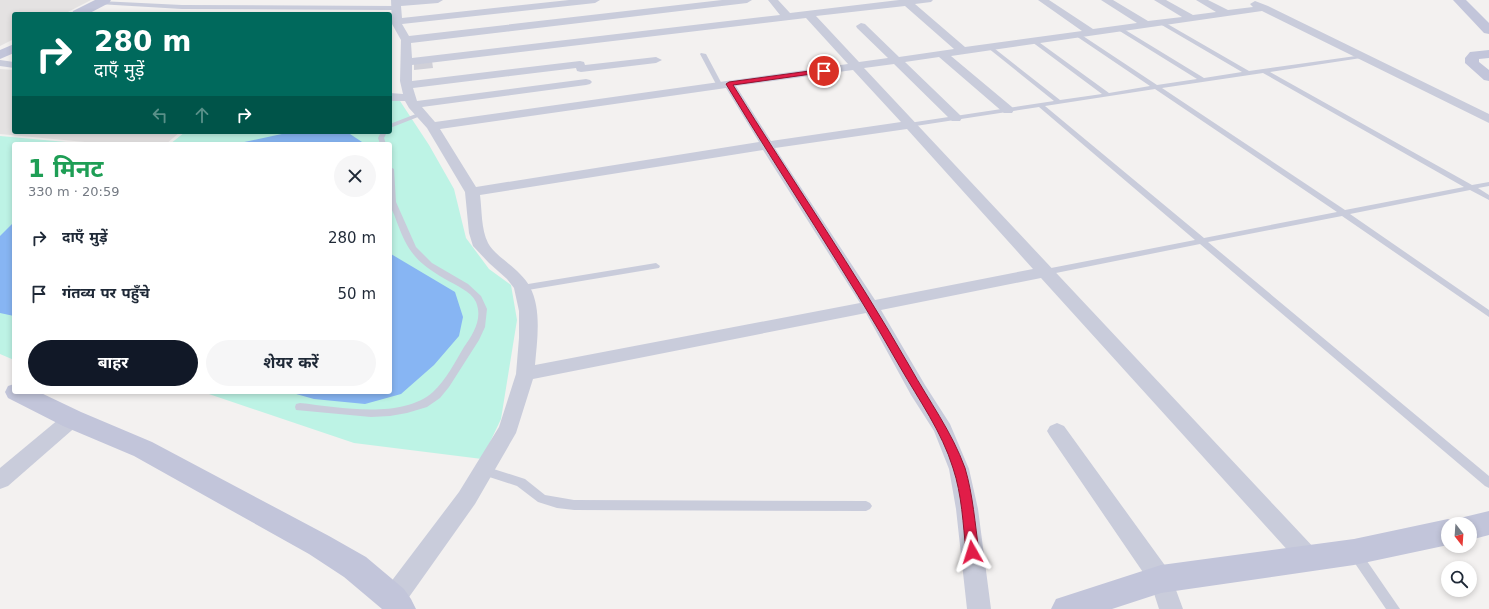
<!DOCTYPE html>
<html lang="hi">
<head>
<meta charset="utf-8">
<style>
  :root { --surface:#fff; --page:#f6f6f7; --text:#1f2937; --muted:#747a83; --accent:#111827 }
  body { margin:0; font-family:"DejaVu Sans","Noto Sans Devanagari",sans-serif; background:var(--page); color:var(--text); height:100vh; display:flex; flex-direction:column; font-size:15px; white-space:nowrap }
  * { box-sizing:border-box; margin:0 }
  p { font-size:13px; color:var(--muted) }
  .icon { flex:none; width:22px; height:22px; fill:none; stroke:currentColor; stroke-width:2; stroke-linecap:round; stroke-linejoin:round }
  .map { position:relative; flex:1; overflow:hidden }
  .panel { position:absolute; left:12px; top:142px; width:380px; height:252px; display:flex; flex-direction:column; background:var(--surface); border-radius:4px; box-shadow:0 2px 6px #0003 }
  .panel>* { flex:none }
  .hud { position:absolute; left:12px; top:12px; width:380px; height:122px; border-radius:4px; box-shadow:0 2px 6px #0003; background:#00695c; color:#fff; overflow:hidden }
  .needle { width:26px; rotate:163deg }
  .tools { position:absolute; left:1441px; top:517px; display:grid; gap:8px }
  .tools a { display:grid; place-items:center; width:36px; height:36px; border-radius:50%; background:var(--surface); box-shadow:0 2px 6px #0003; font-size:20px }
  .pin { position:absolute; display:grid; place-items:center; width:34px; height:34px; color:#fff; margin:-17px; border:2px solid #fff; border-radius:50%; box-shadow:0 1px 4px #0007 }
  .me { position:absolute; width:44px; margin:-22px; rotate:354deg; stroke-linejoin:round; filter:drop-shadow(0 0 3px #0008) }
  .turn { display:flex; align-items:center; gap:14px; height:84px; padding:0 16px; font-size:18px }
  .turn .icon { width:52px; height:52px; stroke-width:2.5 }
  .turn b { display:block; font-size:28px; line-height:34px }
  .lanes { display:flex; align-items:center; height:38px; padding:0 16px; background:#0003; justify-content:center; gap:20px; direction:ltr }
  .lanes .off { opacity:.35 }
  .round { display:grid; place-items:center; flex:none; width:42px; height:42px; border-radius:21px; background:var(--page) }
  .summary { display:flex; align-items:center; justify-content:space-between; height:68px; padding:0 16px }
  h1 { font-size:24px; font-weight:700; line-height:30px; color:#1e9e55 }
  .action { display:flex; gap:8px; margin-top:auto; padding:8px 16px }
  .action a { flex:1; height:46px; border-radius:24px; background:var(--accent); color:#fff; font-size:16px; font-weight:700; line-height:46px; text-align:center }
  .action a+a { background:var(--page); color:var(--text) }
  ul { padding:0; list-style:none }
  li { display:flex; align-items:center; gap:12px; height:56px; padding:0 16px }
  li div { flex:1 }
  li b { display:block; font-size:15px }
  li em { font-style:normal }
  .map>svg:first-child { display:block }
  .education { fill:#e4e2e2 }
  .green { fill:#bdf3e5 }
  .water { fill:#87b5f3 }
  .building { fill:#d0d0d8 }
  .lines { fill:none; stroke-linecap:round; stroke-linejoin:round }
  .lane { fill:#c9ccdb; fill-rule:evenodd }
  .street { fill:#c9ccdb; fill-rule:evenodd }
  .secondary { fill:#c2c5da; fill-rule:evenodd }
  .route { fill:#e11d48; stroke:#92132f }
</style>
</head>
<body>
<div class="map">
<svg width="1489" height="609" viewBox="0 0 1489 609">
  <rect width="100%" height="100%" fill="#f3f1f0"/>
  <g class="education">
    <path d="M0 0H91L64 14H14V39L0 46Z"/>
    <path d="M0 69 14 70V132H180L166 144H106L0 134Z"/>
  </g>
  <g class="green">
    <path d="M390 100 400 101 429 145 454 189 466 238 489 269 511 285 517 320 501 419 482 459 354 443 203 392H390V144H170L185 132H390Z"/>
    <path d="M0 136 88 144H14V360L0 354Z"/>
  </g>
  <g class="water">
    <path d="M291 132H347L365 144H235Z"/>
    <path d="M14 222V316L0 313V236Z"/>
    <path d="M390 250 391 254 455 292 463 317 459 336 434 365 401 394 365 404 314 399 289 392H390Z"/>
  </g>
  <path class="building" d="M432 61 433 68 414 70V63Z"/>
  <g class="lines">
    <g class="lane">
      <path d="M100 1 182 5 396 6 399 8 396 10 182 9 98 4V2Z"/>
      <path d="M1160 22H1164L1249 71 1363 55 1364 56 1361 58 1270 72 1472 185 1489 182V186L1478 188 1489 195V200L1470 190 1350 214 1489 310V317L1342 216 1208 242 1489 476V488L1485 486 1200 244 1046 275 1043 274 1042 272 1043 270 1046 269 1195 240 1039 107 909 127 906 125 909 123 1054 101 988 48V46L990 45 1060 100 1102 94 1032 42V40H1036L1109 93 1150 86 1076 36V34H1080L1157 85 1197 79 1118 30V28H1122L1204 78 1242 72 1160 24ZM1263 73 1464 187 1345 210 1162 88ZM1155 89 1337 212 1204 238 1045 106Z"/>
      <path d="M701 53 706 54 723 86 722 87 717 86 700 54Z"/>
      <path d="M421 112 424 114 423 115 390 128V124Z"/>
      <path d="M381 132H387L384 138 386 144H380L378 138Z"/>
      <path d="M390 167 394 169 396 202 416 247 432 263 468 284 481 296 487 309 485 327 479 340 449 387 440 398 427 407 407 413 390 416 371 417 296 410 295 407 296 404 300 403C338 407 401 420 433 392 446 380 455 362 464 347 473 334 483 319 476 302 471 291 455 285 445 279 414 261 407 250 395 217 394 214 392 210 390 206 387 197 390 178 390 167Z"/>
      <path d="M656 263 660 266 659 268 522 291 518 288 522 285Z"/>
      <path d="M484 466 525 479 545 495 574 500 866 501 870 503 872 506 870 509 866 511 574 510 557 508 538 502 517 486 480 474 478 471 480 468Z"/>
      <path d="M1356 550 1360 551 1400 609H1386L1352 559 1350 555 1352 551Z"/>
    </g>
    <g class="street">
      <path d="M391 0H443L438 3 401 6 402 18 569 0H600L595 3 402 24 409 36 722 0H752L747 3 411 43 412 58 780 15 768 0H778L790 13 899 0H933L931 2 915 4 965 47 1082 31 1038 0H1049L1093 29 1137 23 1101 0H1113L1148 21 1182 17 1154 0H1166L1193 15 1216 12 1196 0H1208L1228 10 1253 7 1250 4 1255 1 1268 6 1489 114V123L1262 11 951 56 1012 107 1014 110 1012 113H1004L939 57 905 62 960 115 962 118 960 121H952L894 64 864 68 1317 551 1321 558 1317 565 1309 568 1301 565 1041 278 881 310 925 385 950 424 969 469 978 509 991 609H967L956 509 949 469 934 431 911 395 866 313 533 379 516 433 475 504 402 607 396 609 384 607 381 599 384 591 459 492 499 427 516 374 519 338V311L514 288 507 279 489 263 473 246 469 233 465 192 427 128 409 108 405 101H390V93L403 94 400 81 401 40 392 24ZM905 6 954 49 899 57 865 24 861 23 856 26 857 28 888 58 859 62 816 16ZM806 18 848 64 435 122 422 107 586 85 590 84 592 82 590 80 586 79 417 101 413 88 576 68 577 71 581 72 656 63 662 60 656 57 585 65 584 62 580 61 412 81V65ZM853 70 901 122 771 141 736 86ZM726 88 759 142 476 187 440 129ZM907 129 1033 269 875 300 775 148ZM763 150 860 303 535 365C537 341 542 310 530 287 520 268 495 257 488 243 481 229 482 210 480 195Z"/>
      <path d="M0 60 14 62V68L0 66Z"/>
      <path d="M72 411 79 414 82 419 79 424 8 486 0 489V468L65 414Z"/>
      <path d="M1057 423 1064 426 1169 571 1183 609H1159L1151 584 1050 436 1047 431 1050 426Z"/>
    </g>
    <g class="secondary">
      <path d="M95 0H111L109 3 88 14H72L73 11Z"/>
      <path d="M1453 0H1466L1489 23V34L1484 33Z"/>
      <path d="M14 44V53L0 59V50Z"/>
      <path d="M1489 50V58L1479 59V62L1489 70V81L1484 80 1465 63V58L1470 52Z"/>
      <path d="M14 384V392H39L81 412 152 442 329 536 366 557 404 589 411 599 416 609H382L344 577 309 554 134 456 63 426 8 398 5 392 8 386Z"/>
      <path d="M1489 511V535L1470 540V524H1448V545L1354 565 1161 593 1112 609H1051L1056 599 1161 565 1354 539 1448 519 1458 523 1460 518Z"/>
    </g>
  </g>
  <path class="route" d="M824 69 827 71 826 72 733 85C792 180 855 271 910 367 929 401 952 432 965 468 973 495 975 524 979 552L977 556 972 557 968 556 966 552C963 524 962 495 953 468 942 432 919 400 900 367 846 271 783 179 726 84L729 82Z"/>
</svg>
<div class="tools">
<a><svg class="needle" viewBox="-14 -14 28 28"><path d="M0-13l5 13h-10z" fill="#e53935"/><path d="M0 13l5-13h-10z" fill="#747a83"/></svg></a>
<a><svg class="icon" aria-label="search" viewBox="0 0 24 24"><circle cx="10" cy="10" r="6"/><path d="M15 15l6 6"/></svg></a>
</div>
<div class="pin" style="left:824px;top:71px;background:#d93025"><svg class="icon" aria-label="arrive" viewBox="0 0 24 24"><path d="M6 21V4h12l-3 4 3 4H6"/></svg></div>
<svg class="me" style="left:972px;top:552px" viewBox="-20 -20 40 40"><path d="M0-17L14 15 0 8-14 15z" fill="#e11d48" stroke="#fff" stroke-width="4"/></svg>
<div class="hud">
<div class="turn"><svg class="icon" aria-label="right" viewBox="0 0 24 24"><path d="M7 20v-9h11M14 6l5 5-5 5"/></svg><div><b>280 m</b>दाएँ मुड़ें</div></div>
<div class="lanes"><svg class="icon off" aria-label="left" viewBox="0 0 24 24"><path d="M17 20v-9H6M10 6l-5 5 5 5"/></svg><svg class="icon off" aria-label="ahead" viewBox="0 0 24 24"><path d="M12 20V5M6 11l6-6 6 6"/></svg><svg class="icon" aria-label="right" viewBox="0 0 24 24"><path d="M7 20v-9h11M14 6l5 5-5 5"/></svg></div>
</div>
<section class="panel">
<div class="summary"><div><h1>1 मिनट</h1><p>330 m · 20:59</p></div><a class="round"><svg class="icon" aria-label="close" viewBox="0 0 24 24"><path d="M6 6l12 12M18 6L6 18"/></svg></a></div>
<ul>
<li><svg class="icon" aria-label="right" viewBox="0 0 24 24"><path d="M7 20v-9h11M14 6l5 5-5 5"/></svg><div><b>दाएँ मुड़ें</b></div><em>280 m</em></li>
<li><svg class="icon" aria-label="arrive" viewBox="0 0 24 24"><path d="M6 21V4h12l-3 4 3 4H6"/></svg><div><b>गंतव्य पर पहुँचे</b></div><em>50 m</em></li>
</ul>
<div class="action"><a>बाहर</a><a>शेयर करें</a></div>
</section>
</div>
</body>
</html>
